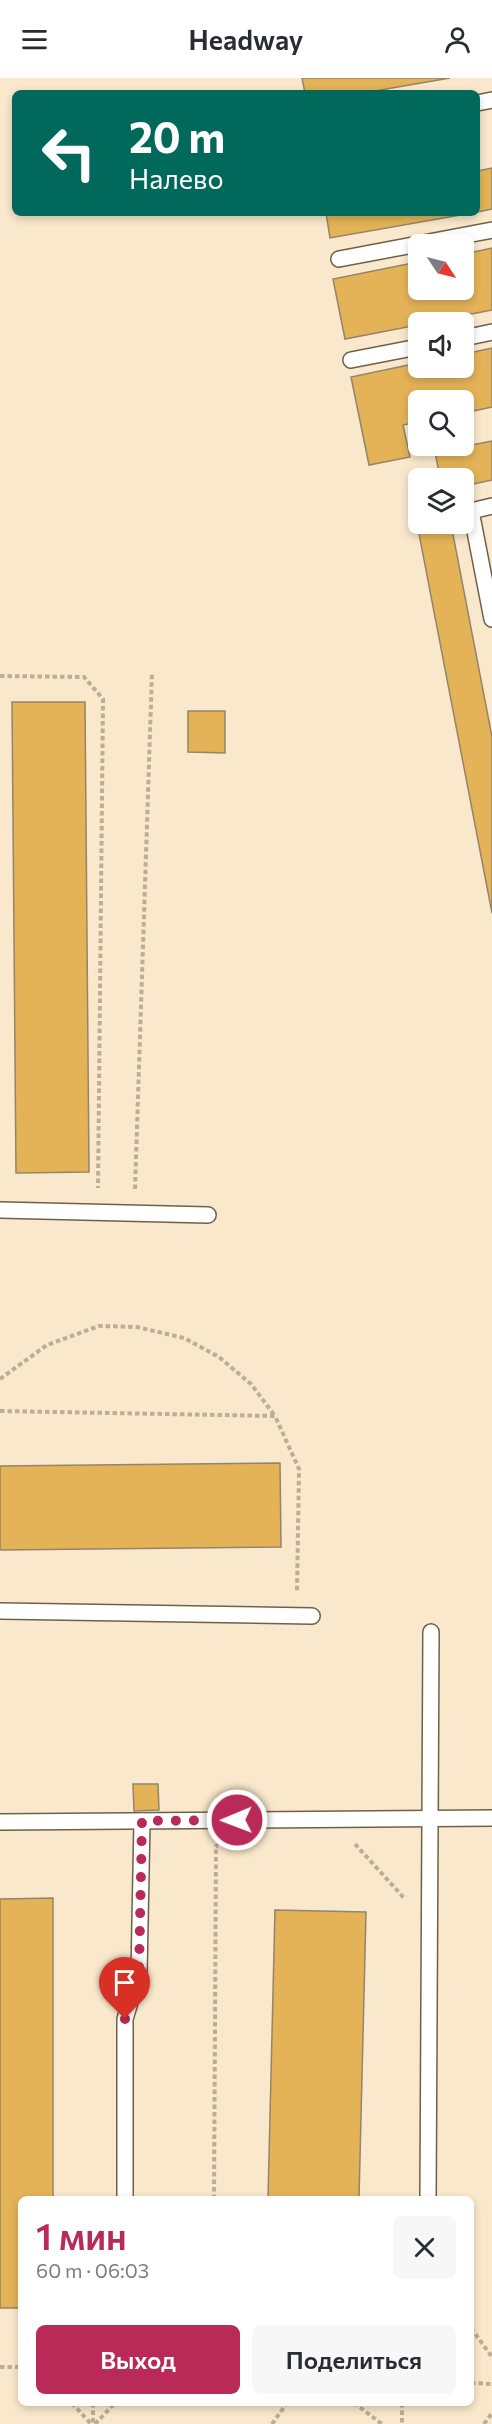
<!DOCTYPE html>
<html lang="ru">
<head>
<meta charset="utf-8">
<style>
  :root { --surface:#fff; --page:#f7f7f7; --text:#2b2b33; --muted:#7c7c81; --accent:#b92a59 }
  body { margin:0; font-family:Commissioner,sans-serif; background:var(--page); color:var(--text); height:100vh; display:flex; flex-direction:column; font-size:22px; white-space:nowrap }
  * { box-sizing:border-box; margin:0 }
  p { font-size:20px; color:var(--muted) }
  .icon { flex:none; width:33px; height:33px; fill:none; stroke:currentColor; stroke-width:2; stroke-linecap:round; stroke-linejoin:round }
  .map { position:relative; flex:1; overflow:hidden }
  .drawer { position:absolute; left:18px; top:2118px; width:456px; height:210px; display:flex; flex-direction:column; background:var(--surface); border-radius:9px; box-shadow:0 3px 9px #0003 }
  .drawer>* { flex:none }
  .banner { position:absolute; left:12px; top:12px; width:468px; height:126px; border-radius:9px; box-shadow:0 3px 9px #0003; background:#00695c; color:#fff; overflow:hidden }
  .needle { width:39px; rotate:125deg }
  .controls { position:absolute; left:408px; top:156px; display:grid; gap:12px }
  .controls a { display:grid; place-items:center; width:66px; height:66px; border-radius:9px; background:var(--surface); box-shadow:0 3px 9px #0003; font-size:30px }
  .pin { position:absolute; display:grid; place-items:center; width:51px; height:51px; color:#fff; margin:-62px -26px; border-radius:50% 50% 50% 0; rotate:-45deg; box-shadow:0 0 6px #0007 }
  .pin .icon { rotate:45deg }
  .me { position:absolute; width:66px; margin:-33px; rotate:269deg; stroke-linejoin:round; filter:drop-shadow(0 0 4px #0008) }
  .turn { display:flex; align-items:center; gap:21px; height:126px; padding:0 18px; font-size:27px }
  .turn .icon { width:78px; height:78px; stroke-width:2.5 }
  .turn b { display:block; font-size:42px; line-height:51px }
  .round { display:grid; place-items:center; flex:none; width:63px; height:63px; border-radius:9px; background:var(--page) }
  .overview { display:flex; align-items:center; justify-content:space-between; height:102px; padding:0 18px }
  h1 { font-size:36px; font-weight:600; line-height:45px; color:var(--accent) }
  .primary-button { display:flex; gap:12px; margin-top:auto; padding:12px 18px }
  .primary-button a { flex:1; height:69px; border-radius:9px; background:var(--accent); color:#fff; font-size:24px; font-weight:600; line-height:69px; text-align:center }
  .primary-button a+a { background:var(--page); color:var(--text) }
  header { display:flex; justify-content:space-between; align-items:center; height:78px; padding:0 18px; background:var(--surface); font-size:27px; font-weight:600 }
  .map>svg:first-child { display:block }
  .building { fill:#e4b358; stroke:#94846a; stroke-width:1.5 }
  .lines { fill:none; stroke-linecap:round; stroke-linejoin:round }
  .lane-casing { stroke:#6f6147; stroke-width:18 }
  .path { stroke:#bbad96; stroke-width:4; stroke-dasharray:4.5 3; stroke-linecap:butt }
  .lane { stroke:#fff; stroke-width:15 }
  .route { stroke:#b92a59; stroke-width:10; stroke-dasharray:0 18 }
</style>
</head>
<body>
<header><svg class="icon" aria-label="menu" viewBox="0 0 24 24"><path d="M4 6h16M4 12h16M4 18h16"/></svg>Headway<svg class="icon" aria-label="person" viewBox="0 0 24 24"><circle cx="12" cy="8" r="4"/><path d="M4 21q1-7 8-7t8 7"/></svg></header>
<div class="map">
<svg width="492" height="2346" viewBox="0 0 492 2346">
  <rect width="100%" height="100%" fill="#f9e8cb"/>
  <g class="building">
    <path d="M302 0H450L363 15H305Z"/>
    <path d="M492 90V131L477 134V93Z"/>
    <path d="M326 135H472L330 160Z"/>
    <path d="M492 170V232L431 244H418V247L345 261 333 201 418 184V212H464V176Z"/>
    <path d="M492 270V329L464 335V322H418V344L403 347 410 379 369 387 351 299 418 285V290H464V276Z"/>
    <path d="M492 363V402L464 408V400H440L435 374Z"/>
    <path d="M418 408V446H451L492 659V835L410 409Z"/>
    <path d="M12 624H85L89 1094 16 1095Z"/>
    <path d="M188 633H225V675L188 674Z"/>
    <path d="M280 1385 281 1469 0 1472V1388Z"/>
    <path d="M133 1706H158L159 1732 134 1733Z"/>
    <path d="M53 1820V2121H21V2230H0V1821Z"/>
    <path d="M275 1832 366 1834 359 2121H268Z"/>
  </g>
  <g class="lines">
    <g class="lane-casing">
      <g id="lane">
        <path d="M477 25 492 22"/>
        <path d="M339 181 492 152"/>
        <path d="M464 260 492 254"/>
        <path d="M351 282 418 269"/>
        <path d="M492 428 471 433 492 541"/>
        <path d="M0 1132 208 1137"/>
        <path d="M0 1533 312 1538"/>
        <path d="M0 1744 492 1740"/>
        <path d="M125 2121V1941L139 1895 142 1743"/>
        <path d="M428 2121 431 1554"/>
      </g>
    </g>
    <g class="path">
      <path d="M0 598 84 599 103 621 98 1110"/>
      <path d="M135 1111 152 594"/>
      <path d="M0 1301 47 1267 99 1248 137 1249 184 1260 219 1279 251 1306 275 1338"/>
      <path d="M0 1333 275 1338 299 1391 297 1513"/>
      <path d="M355 1766 404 1820"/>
      <path d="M214 2121 216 1768H218"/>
      <path d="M471 2250 492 2279"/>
      <path d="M0 2289H21"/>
      <path d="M471 2305 492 2306"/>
      <path d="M72 2325 91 2346"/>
      <path d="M93 2325V2346"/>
      <path d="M354 2325 382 2346"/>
      <path d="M402 2325V2346"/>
      <path d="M95 2346 115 2325"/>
      <path d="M272 2346 287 2325"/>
      <path d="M484 2346 492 2335"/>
    </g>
    <use href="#lane" class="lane"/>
  </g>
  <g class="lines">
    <path class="route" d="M125 1941 139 1895 142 1743 237 1742"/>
  </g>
</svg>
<div class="controls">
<a><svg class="needle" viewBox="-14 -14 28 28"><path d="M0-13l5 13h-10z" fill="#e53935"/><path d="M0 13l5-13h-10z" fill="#7c7c81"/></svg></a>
<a><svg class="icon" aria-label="sound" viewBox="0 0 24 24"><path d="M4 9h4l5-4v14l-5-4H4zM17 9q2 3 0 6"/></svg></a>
<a><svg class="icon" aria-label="search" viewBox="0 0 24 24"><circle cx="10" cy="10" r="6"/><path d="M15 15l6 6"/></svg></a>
<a><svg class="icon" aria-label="layers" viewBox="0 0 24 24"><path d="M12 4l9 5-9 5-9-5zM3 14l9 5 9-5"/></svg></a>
</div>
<div class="pin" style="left:125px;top:1941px;background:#d93025"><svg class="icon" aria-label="arrive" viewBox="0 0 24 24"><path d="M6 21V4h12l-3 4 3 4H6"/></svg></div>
<svg class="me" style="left:237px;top:1742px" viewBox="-20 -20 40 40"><circle r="17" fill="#b92a59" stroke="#fff" stroke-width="3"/><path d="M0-11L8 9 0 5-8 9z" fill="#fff"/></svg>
<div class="banner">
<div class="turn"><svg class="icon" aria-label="left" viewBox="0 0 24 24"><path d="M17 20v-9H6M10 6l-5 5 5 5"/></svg><div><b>20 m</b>Налево</div></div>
</div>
<section class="drawer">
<div class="overview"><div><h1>1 мин</h1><p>60 m · 06:03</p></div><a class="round"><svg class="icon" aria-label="close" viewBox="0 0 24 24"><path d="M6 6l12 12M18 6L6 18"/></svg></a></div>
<div class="primary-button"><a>Выход</a><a>Поделиться</a></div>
</section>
</div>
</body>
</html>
